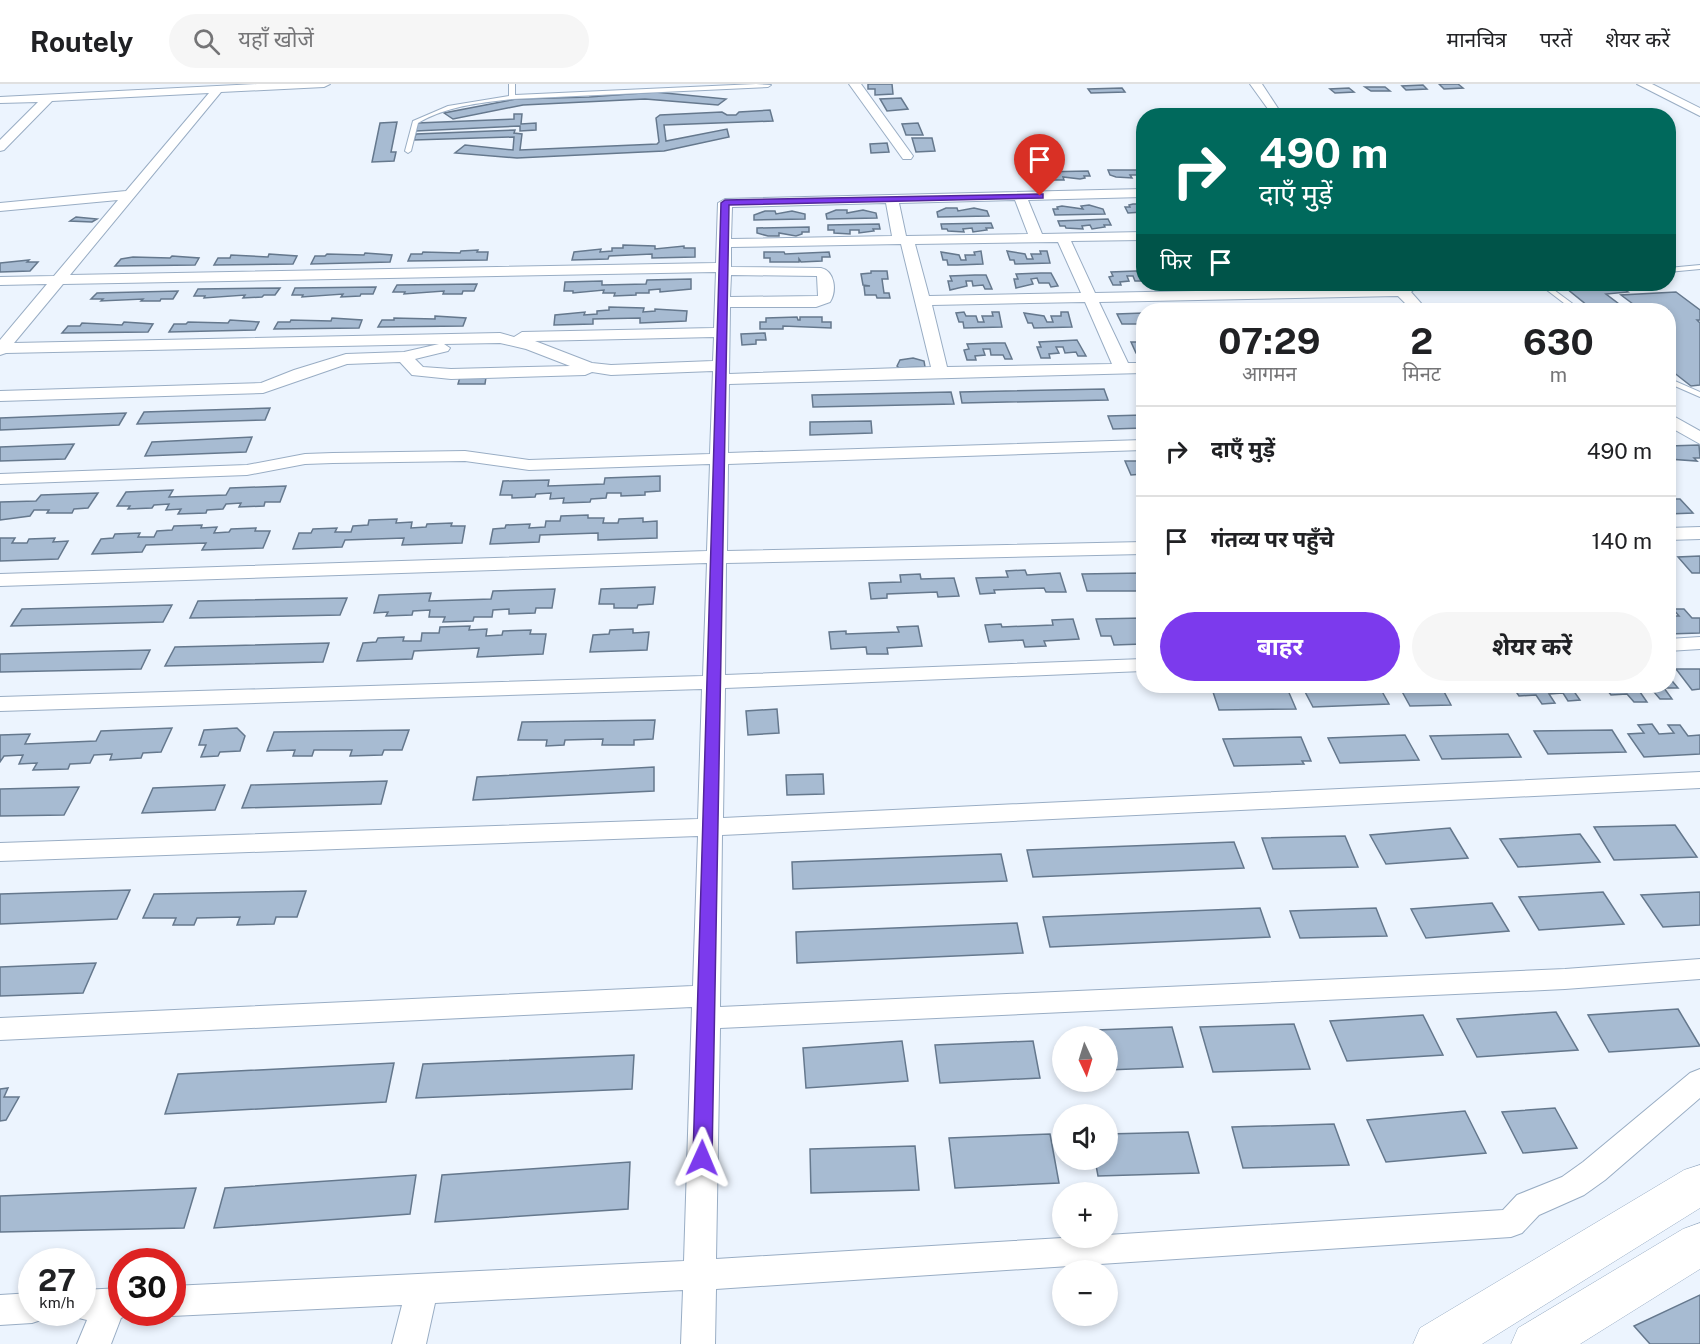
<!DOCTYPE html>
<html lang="hi">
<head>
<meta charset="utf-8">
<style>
  :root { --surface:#fff; --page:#f6f6f6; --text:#202124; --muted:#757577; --line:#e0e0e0; --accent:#7c3aed }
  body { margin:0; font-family:"Public Sans","Noto Sans Devanagari",sans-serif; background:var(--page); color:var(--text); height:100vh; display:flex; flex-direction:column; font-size:22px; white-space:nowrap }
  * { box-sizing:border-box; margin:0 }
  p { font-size:20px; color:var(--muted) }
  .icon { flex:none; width:33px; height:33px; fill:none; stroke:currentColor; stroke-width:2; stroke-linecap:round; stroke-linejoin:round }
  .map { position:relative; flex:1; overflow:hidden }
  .panel { position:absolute; left:1136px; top:219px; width:540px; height:390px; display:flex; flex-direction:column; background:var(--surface); border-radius:24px; box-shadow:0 3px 9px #0003 }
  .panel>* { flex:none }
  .guide { position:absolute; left:1136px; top:24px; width:540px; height:183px; border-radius:24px; box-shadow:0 3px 9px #0003; background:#00695c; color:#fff; overflow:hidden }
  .needle { width:39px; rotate:176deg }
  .buttons { position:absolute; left:1052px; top:942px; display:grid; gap:12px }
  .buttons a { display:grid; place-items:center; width:66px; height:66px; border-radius:50%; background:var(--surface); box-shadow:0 3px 9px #0003; font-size:30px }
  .speed { position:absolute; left:18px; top:1164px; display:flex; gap:12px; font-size:30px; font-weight:700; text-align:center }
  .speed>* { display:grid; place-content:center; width:78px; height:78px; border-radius:50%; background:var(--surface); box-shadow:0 3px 9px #0003; line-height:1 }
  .speed small { font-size:15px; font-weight:400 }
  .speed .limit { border:9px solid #d22; background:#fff; color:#111 }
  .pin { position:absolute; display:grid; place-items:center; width:51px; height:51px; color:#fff; margin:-62px -26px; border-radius:50% 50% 50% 0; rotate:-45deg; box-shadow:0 0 6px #0007 }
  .pin .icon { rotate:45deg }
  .me { position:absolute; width:66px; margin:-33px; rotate:1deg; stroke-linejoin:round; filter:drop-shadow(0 0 4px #0008) }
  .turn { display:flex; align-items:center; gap:21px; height:126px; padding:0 24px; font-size:27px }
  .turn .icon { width:78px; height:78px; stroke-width:2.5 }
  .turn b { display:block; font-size:42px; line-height:51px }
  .then { display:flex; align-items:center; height:57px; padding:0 24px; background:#0003; gap:12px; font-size:22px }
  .eta { display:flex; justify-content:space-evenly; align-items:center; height:102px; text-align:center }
  .eta b { font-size:36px; font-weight:700; line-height:42px }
  .button { display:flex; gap:12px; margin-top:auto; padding:12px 24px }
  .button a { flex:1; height:69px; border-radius:36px; background:var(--accent); color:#fff; font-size:24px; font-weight:700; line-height:69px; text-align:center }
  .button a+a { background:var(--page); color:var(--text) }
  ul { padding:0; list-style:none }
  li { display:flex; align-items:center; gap:18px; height:90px; padding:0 24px; border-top:2px solid var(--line) }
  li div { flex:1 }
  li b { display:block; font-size:22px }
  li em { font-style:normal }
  header { display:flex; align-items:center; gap:36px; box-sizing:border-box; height:84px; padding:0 30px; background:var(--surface); border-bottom:2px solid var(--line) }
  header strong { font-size:28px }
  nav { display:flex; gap:33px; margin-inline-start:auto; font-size:21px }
  .search { width:420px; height:54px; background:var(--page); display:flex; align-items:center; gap:15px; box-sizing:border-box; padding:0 21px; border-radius:33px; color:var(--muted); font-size:22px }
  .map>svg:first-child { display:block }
  .building { fill:#a7bbd2; stroke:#65788d; stroke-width:1.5 }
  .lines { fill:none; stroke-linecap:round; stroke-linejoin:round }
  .lane-casing { stroke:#99adc4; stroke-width:2 }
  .street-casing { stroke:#99adc4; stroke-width:2 }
  .primary-casing { stroke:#99adc4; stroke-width:1 }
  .lane { fill:#fff; fill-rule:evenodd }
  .street { fill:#fff; fill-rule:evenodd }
  .primary { fill:#fff; fill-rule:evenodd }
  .route { fill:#7c3aed; stroke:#51269a; stroke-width:1.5 }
</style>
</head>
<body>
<header>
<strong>Routely</strong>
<div class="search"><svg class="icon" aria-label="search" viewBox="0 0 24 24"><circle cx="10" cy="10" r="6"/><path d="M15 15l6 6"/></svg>यहाँ खोजें</div>
<nav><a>मानचित्र</a><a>परतें</a><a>शेयर करें</a></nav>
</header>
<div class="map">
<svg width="1700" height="1260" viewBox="0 0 1700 1260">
  <rect width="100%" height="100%" fill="#ecf4fe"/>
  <g class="building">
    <path d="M868 0H892L893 10 875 11V5H868Z"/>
    <path d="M1439 0H1458L1463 4 1444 5Z"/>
    <path d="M1423 1 1427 5 1406 6 1402 2Z"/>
    <path d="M1365 3H1385L1390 7H1371Z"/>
    <path d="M1122 4 1125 8 1091 9 1088 5Z"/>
    <path d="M1349 4 1354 8 1335 9 1330 5Z"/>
    <path d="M655 8 726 15 718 21 645 15 523 21 453 35 444 29 516 15 589 13Z"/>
    <path d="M901 14 908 25 887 27 880 15Z"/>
    <path d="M770 26 773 37 664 41 666 57 727 45 729 53 664 67 517 74 455 69 465 61 513 66 514 53 414 56 416 50 515 46 514 49 522 50 520 66 657 60 659 58 656 34 660 31 722 28 727 31H736L739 28Z"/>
    <path d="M514 30H522L521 40 536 39V46L520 47V42L416 47 417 39 514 35Z"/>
    <path d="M397 38 391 68H396L394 77 372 78 380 39Z"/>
    <path d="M918 39 923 51H906L902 40Z"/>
    <path d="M912 54H932L935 67 916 68Z"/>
    <path d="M887 59 889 68 871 69 870 60Z"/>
    <path d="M1108 86H1143V93L1138 91H1130L1132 94 1116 93 1110 91Z"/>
    <path d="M1088 87 1090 92H1084L1085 94 1080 95 1063 93 1064 96H1054L1043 93 1041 88Z"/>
    <path d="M1133 120H1143V128L1128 129 1125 123H1130L1129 121Z"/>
    <path d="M1089 121 1103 125 1105 130 1055 131 1053 125H1058L1057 123 1062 122 1083 125 1081 122Z"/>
    <path d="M946 124H957L958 127 974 124 987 127 989 132 938 133 937 128Z"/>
    <path d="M836 126H847V129L863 126 876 129 877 134 827 135 826 130Z"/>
    <path d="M765 127H775L776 130 792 127 805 130V135L754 136V131Z"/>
    <path d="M76 133 97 135 92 138 70 137Z"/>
    <path d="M1108 135 1111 141H1104L1105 143 1092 145 1090 141 1082 142 1083 145 1066 144 1065 142H1060L1058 137Z"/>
    <path d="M991 139 993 144H986L987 146 973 148 972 144 963 145 964 148 948 147 947 145H942L941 140Z"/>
    <path d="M879 140 880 145H873L874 147 859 149V146H850V150L834 149V146H828V141Z"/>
    <path d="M809 143V148H802V150L796 152 779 149V152H768L757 149V144Z"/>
    <path d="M623 161 655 162V165L684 162V164H695V173L652 174V170L609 172 608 175 572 176 574 168 601 165 600 168 612 167V164H623Z"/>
    <path d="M478 166 477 168H488L487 176 408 177 411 170H422L423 168 460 169 461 167Z"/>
    <path d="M981 167 983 180 957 181H948L947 176H943L941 168 959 171 961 176H966L965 171H975L974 168Z"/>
    <path d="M1007 167 1025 170 1027 175H1033L1031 170H1041L1040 167H1047L1050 179 1015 180 1014 176H1010Z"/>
    <path d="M764 168H784L785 170 829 168 830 173H822V177L801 178 799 175V178H770V174H764Z"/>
    <path d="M365 169 392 171 390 178 311 180 315 172H325L327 170 364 171Z"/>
    <path d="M269 170 297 172 293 180 214 181 218 174H230L231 171 268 173Z"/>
    <path d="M172 172 199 174 195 181 115 182 121 175 133 173 170 174Z"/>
    <path d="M29 176 27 178H38L30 187 0 188V179Z"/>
    <path d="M871 187H887L888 195H882L884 209H889L890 214H877L876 211H865L864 202H870L863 201 861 190 871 189Z"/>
    <path d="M1136 187H1143V197H1135L1133 192H1127L1129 197 1120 198 1121 201H1113L1109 193 1113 192 1111 188Z"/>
    <path d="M1041 189H1051L1058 202 1051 203 1049 199H1039L1037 194 1031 195 1033 200 1016 204 1014 195H1018L1016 190Z"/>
    <path d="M975 191H986L992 205H985L983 201 973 202 972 197H966L967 202 950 206 948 197H952L950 192Z"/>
    <path d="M691 195V205L660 208V205L649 206V209H636V211L614 212 615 209H603L604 206 573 209V207H564L565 198 602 197V201L646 200 647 196Z"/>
    <path d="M477 200 474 207H463L462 210H443L444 207 404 210 405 208H393L397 201Z"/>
    <path d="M1591 200H1617L1628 208 1606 210 1627 226H1593L1566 204 1595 202Z"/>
    <path d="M376 203 373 210H361L360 212 341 213 343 210 302 213 303 211H292L295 204Z"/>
    <path d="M280 204 275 211H264L262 213 243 214 245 211 204 214 205 212H194L198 205Z"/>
    <path d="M178 207 173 215H161L160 217H141L143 215 101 217 103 215H91L97 209Z"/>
    <path d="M1676 208 1700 226V236H1697L1700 239V301L1691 302 1668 284V226H1641L1621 211Z"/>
    <path d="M609 223 644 224 643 228 655 227V225L687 227 686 237 640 239V234L593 235V240L554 241 555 231 585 228 584 231 597 230V227L609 226Z"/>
    <path d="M964 228 966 232H976L978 238H984L982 232H993L992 228H999L1002 243 964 244 963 238H959L956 229Z"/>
    <path d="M1061 228H1068L1072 243 1034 244 1032 239H1028L1024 229 1044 232 1047 238H1053L1051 232H1061Z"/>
    <path d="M1143 229V240H1122L1117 230Z"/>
    <path d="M435 232 466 234 463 242 378 243 382 236H394V234L435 235Z"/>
    <path d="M797 233 798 236H800V233H822V238H831V244L783 242V245H760V238H766V234Z"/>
    <path d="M332 234 362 236 359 244 274 245 278 238H290L291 236 331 237Z"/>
    <path d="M230 236 259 238 255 246 169 248 174 240H186L188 238 228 239Z"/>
    <path d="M124 238 153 240 148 248 62 249 68 242H80L82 239 122 241Z"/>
    <path d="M765 249 766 256H756V260L742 261 741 250Z"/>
    <path d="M1077 256 1086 272H1078L1076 268 1065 269 1063 263H1056L1059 269 1049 270 1050 274H1041L1037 263H1041L1039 258Z"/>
    <path d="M1131 258H1143V269H1136Z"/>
    <path d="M994 259H1005L1012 275H1005L1003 271H991L990 265H983L985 271 975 272 976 276H967L964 266 969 265 967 260Z"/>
    <path d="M913 274 924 277 925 283 899 284 897 282 900 276Z"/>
    <path d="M460 293H486L485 300H458Z"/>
    <path d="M1104 305 1108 316 962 319 960 308Z"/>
    <path d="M951 308 954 320 813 323 812 311Z"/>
    <path d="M270 324 265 336 137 340 144 328Z"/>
    <path d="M126 329 119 341 0 346V334Z"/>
    <path d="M1143 331V344L1113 345 1108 332Z"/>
    <path d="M871 337 872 349 810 351V338Z"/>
    <path d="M252 353 246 368 145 372 152 358Z"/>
    <path d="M74 360 65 375 0 377V363Z"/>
    <path d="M1668 362 1699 361 1700 374H1694L1697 377 1668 375Z"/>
    <path d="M1125 377H1143V390L1131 391Z"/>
    <path d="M660 392V407L645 408V411L621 412V409H607L606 414 591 415 590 418 563 419 564 414 550 415 551 409 536 410 535 413 512 414V411H500L503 397 549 396 548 402 604 400 605 394Z"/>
    <path d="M286 402 280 418H265L264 422 239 423 241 419 226 420 223 425 207 426 206 429 178 430 181 425 166 426 169 420 154 421 152 424 128 425 130 422H117L126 408 173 406 169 413 226 411 230 404Z"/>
    <path d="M98 409 88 424 74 425 72 429H47L49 426H34L30 432 0 436V418L36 417 41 411Z"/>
    <path d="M1668 415H1680L1693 429 1668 430Z"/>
    <path d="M588 431V434H604L603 439H618L619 435 643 434V438L657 437V454L598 456V449L540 451 539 458 490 460 493 445 505 444 506 441 530 440 529 444 545 443 546 437H560L561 432Z"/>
    <path d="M397 435 396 439 412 438 411 444 426 443 427 440 452 439 451 442H465L462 459 402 461 404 454 345 456 342 463 293 465 299 449H311L313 445 337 444 335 448H351L353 442 368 441 369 436Z"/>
    <path d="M202 441 201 444 217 443 214 449 229 448 231 445 256 444 255 447H270L263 464 202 466 206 459 146 461 142 468 92 470 101 455 113 454 115 450 140 449 138 453H154L157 447 172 446 174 442Z"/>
    <path d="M0 454H15L12 459H27L29 455 55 454 53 458 68 457 58 475 0 477Z"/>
    <path d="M1700 472V489H1692L1678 473Z"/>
    <path d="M1025 486 1027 491 1060 489 1066 508H1046L1044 504 994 506 995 509 980 510 976 494 1008 493 1006 487Z"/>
    <path d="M1143 489V507H1087L1082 490Z"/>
    <path d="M920 490 921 495 954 494 959 512 938 513 937 508 887 510V514L871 515 869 499 901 498 900 491Z"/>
    <path d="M655 503 653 520 638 521 637 524H614V520H599L601 505Z"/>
    <path d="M555 505 552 524H536L535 529 509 530V525L493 526 492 533H474L473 537 443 538 445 533H429L430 526 413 527 412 531 386 532 388 528 374 529 379 511 431 509 429 517 491 515 493 507Z"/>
    <path d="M347 514 340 531 190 534 198 517Z"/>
    <path d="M172 521 163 538 11 542 22 525Z"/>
    <path d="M1673 525H1684L1692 534H1700V549L1668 550V532H1679Z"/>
    <path d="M1143 534V560L1114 561 1111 552H1101L1096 535Z"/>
    <path d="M1073 535 1079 555 1044 557 1046 562 1025 563 1023 556 989 558 985 541 1001 540 1002 543 1053 541 1052 536Z"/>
    <path d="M470 542 469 546 487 545 486 552 502 551 503 547 531 546 530 550H546L543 570 477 573 479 564 414 567 412 575 357 577 363 559 376 558 378 554 404 553 403 557H421L422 549H439L440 543Z"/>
    <path d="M918 542 922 562 887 564 888 570H867L866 563 831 565 829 548 846 547V550L899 548 897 543Z"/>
    <path d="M633 545V549L649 548 647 566 590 568 593 551 609 550 610 546Z"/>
    <path d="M329 559 323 578 165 582 175 563Z"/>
    <path d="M150 566 141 585 0 588V570Z"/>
    <path d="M1676 585H1700V605L1692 606Z"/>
    <path d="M1668 592 1678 604H1664L1672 615H1660L1654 608H1640L1647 618H1634L1627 610 1611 611 1604 602H1668Z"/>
    <path d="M1302 602H1379L1389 620 1313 623Z"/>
    <path d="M1399 602H1441L1451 621 1410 622Z"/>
    <path d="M1512 602H1584L1587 605 1573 606 1580 616 1568 617 1563 609 1549 610 1555 619 1542 620 1536 611 1519 612Z"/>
    <path d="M1287 604 1296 625 1219 626 1212 605Z"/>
    <path d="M777 625 779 649 748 651 746 627Z"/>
    <path d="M655 636 653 655 634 656V661H602L603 655 565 656 564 661 546 662 547 656H518L522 638Z"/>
    <path d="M1652 640 1659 650 1674 649 1668 641H1680L1688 652 1700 651V670L1644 673 1628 650 1644 649 1638 641Z"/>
    <path d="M172 644 161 668 143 669 141 674 110 676 112 670 94 671 90 679 70 680 68 685 33 686 37 679 19 680 23 671 4 672 0 678V651L30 650 25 660 96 657 101 647Z"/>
    <path d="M237 644 245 652 240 667 220 668 218 672 201 673 206 661H199L204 646Z"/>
    <path d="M409 646 402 666H384L382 671 350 672 352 666H314L312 672H293L295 666 267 667 274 648Z"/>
    <path d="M1612 646 1626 668 1548 670 1534 647Z"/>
    <path d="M1508 650 1521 673 1442 675 1430 652Z"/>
    <path d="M1405 651 1419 676 1340 679 1328 654Z"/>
    <path d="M1301 653 1311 677H1302L1304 680 1234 682 1223 655Z"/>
    <path d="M654 683V707L473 716 477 693Z"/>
    <path d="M823 690 824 710 787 711 786 691Z"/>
    <path d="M387 697 381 720 242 724 251 701Z"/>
    <path d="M225 701 215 726 142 729 153 704Z"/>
    <path d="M79 703 64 731 0 732V705Z"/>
    <path d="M1675 741 1697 773 1614 776 1594 743Z"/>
    <path d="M1450 744 1468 774 1386 780 1370 751Z"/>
    <path d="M1580 750 1600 778 1518 783 1500 755Z"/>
    <path d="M1345 752 1358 783 1273 785 1262 754Z"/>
    <path d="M1234 758 1244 784 1033 793 1027 766Z"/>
    <path d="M1001 770 1007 797 793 805 792 778Z"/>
    <path d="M130 806 117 835 0 840V810Z"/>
    <path d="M306 807 297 833H276L274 840 237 841 240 833 197 834 194 841H173L176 834H143L154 810Z"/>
    <path d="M1603 808 1624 840 1539 846 1519 813Z"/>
    <path d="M1700 808V841L1663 843 1641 811Z"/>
    <path d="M1492 819 1509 847 1426 854 1411 825Z"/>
    <path d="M1260 824 1270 853 1050 863 1043 833Z"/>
    <path d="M1376 824 1387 852 1300 854 1290 827Z"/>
    <path d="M1017 839 1023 869 797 879 796 848Z"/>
    <path d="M96 879 83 909 0 912V883Z"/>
    <path d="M1678 925 1700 962 1609 968 1588 931Z"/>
    <path d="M1556 928 1578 966 1477 973 1457 935Z"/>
    <path d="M1423 931 1443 971 1347 977 1330 937Z"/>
    <path d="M1294 940 1310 985 1213 988 1200 943Z"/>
    <path d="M1172 943 1183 983 1107 986V952H1072L1071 947Z"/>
    <path d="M902 957 908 997 806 1004 803 964Z"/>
    <path d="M1033 957 1040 994 940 999 935 961Z"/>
    <path d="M634 971 632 1005 416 1014 423 980Z"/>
    <path d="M394 979 386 1018 165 1030 178 990Z"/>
    <path d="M8 1004 4 1013H19L6 1036 0 1037V1005Z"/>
    <path d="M1555 1024 1577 1064 1523 1069 1502 1028Z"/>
    <path d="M1465 1027 1486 1069 1386 1078 1367 1036Z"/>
    <path d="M1334 1040 1349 1081 1243 1084 1232 1043Z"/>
    <path d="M1188 1048 1199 1089 1098 1092 1095 1076H1107V1050Z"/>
    <path d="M1050 1050 1059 1099 955 1104 949 1054Z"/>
    <path d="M915 1062 919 1106 811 1109 810 1065Z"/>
    <path d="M630 1078 628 1125 435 1138 442 1091Z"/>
    <path d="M416 1091 410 1130 214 1144 225 1104Z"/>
    <path d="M196 1104 184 1144 0 1148V1112Z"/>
    <path d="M1700 1211V1260H1650L1634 1242Z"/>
  </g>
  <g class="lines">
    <g class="lane-casing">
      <g id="lane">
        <path d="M509 0H515V11L756 0 771 1 768 3 512 15C479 19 447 22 418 39L411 67 408 69 405 67 413 37 448 22 509 12Z"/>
        <path d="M1700 181V185L1668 188V184Z"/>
        <path d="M1539 200H1546L1581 226H1573Z"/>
        <path d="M1668 294 1700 308V313L1668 299Z"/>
      </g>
    </g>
    <g class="street-casing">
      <g id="street">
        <path d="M257 0H330L324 3 221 8 70 191 716 179 718 119 725 115 1143 105V113L1028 116 1042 150 1143 148V156L1071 157 1095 209 1399 203 1400 200H1415L1417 203 1411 208 1427 226H1412L1398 212 1099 218 1128 279H1143V289L729 300 728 369 1143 356V366L728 380 727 467 1143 458V470L726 479 725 591 1143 575V587L725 604 723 734 1700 688V704L722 751 720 923 1565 885 1700 875V895L1565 905 720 944 716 1175 1062 1154H1107V1151L1503 1126 1517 1111 1562 1093 1583 1078 1690 989 1700 985V1014L1605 1096 1584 1111 1539 1131 1522 1149 1511 1153 716 1205 715 1260H681L683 1206 435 1219 426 1260H392L402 1221 172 1232 163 1228H172V1202L684 1177 692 923 0 956V934L693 902 698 752 0 777V759L698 735 702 605 0 627V613L703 592 707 479 0 502V490L707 467 710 380 529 386 465 377 333 379 305 380 247 391 0 400V390L247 381 305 370 333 369 465 367 529 376 710 370 713 287 611 291 592 288 585 291 451 295 412 291 400 278 347 280 263 309 0 317V307L261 299 294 286 346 270 404 268 439 260 6 269 0 271V256L47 200 0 201V193L54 192 118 116 0 127V119L126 107 209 9 52 17 4 66 0 67V56L38 18 0 19V13ZM1015 116 1028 150 906 152 899 119ZM886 119 892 152 731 155 732 123ZM1058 158 1081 209 929 212 915 160ZM901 160 931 283 729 290 730 223H816L830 218C837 207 835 187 821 184L731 183V163ZM716 188 714 244 522 248 514 253 500 249 14 259 63 200ZM731 191 817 192 818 212 730 213ZM1085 218 1112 280 947 283 932 221ZM714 253 713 277 611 281 592 279 535 257ZM500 259 526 265 570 282 451 285 423 283 415 275 448 267 450 264 444 260Z"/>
        <path d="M849 0H861L913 72 911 75H903Z"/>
        <path d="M1250 0H1262L1283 32H1273Z"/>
        <path d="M1637 0H1652L1700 24V32Z"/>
        <path d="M1668 329 1700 347V360L1668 342Z"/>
        <path d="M1700 443V455L1668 456V444Z"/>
        <path d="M1700 553V565L1668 567V555Z"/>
        <path d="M122 1204V1228H134L121 1234 111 1260H77L87 1236 70 1232 69 1228H82V1206Z"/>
        <path d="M32 1209V1228H47L44 1235 32 1239 0 1241V1211Z"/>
      </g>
    </g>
    <g class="primary-casing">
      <g id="primary">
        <path d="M1700 1081V1124L1482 1260H1413L1420 1244 1684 1086Z"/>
        <path d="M1700 1139V1185L1580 1260H1511L1518 1244 1683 1145Z"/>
      </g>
    </g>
    <use href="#lane" class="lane"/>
    <use href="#street" class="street"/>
    <use href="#primary" class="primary"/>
  </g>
  <path class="route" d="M1040 110H1043V114L729 121 712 1074 709 1080 702 1082 696 1080 693 1074 721 119 725 116Z"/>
</svg>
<div class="buttons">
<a><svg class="needle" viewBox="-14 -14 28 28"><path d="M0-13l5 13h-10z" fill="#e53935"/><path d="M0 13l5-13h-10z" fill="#757577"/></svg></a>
<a><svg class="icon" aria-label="sound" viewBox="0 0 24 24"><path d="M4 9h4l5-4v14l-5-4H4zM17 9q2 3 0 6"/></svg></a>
<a>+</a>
<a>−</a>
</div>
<div class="speed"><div>27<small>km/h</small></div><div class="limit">30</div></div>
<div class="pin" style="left:1040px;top:112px;background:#d93025"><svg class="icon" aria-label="arrive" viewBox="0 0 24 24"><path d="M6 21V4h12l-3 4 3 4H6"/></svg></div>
<svg class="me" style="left:702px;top:1074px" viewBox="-20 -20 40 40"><path d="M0-17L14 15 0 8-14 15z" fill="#7c3aed" stroke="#fff" stroke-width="4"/></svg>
<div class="guide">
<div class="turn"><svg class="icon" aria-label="right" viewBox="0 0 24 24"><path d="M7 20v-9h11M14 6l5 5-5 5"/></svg><div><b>490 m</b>दाएँ मुड़ें</div></div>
<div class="then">फिर<svg class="icon" aria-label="arrive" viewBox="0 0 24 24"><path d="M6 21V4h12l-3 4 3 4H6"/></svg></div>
</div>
<section class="panel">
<div class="eta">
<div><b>07:29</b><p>आगमन</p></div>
<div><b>2</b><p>मिनट</p></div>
<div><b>630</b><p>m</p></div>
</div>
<ul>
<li><svg class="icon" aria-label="right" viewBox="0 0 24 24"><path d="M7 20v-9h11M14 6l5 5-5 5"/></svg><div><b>दाएँ मुड़ें</b></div><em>490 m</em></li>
<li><svg class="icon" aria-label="arrive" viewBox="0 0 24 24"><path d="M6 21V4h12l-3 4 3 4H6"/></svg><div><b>गंतव्य पर पहुँचे</b></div><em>140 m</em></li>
</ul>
<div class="button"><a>बाहर</a><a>शेयर करें</a></div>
</section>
</div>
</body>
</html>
